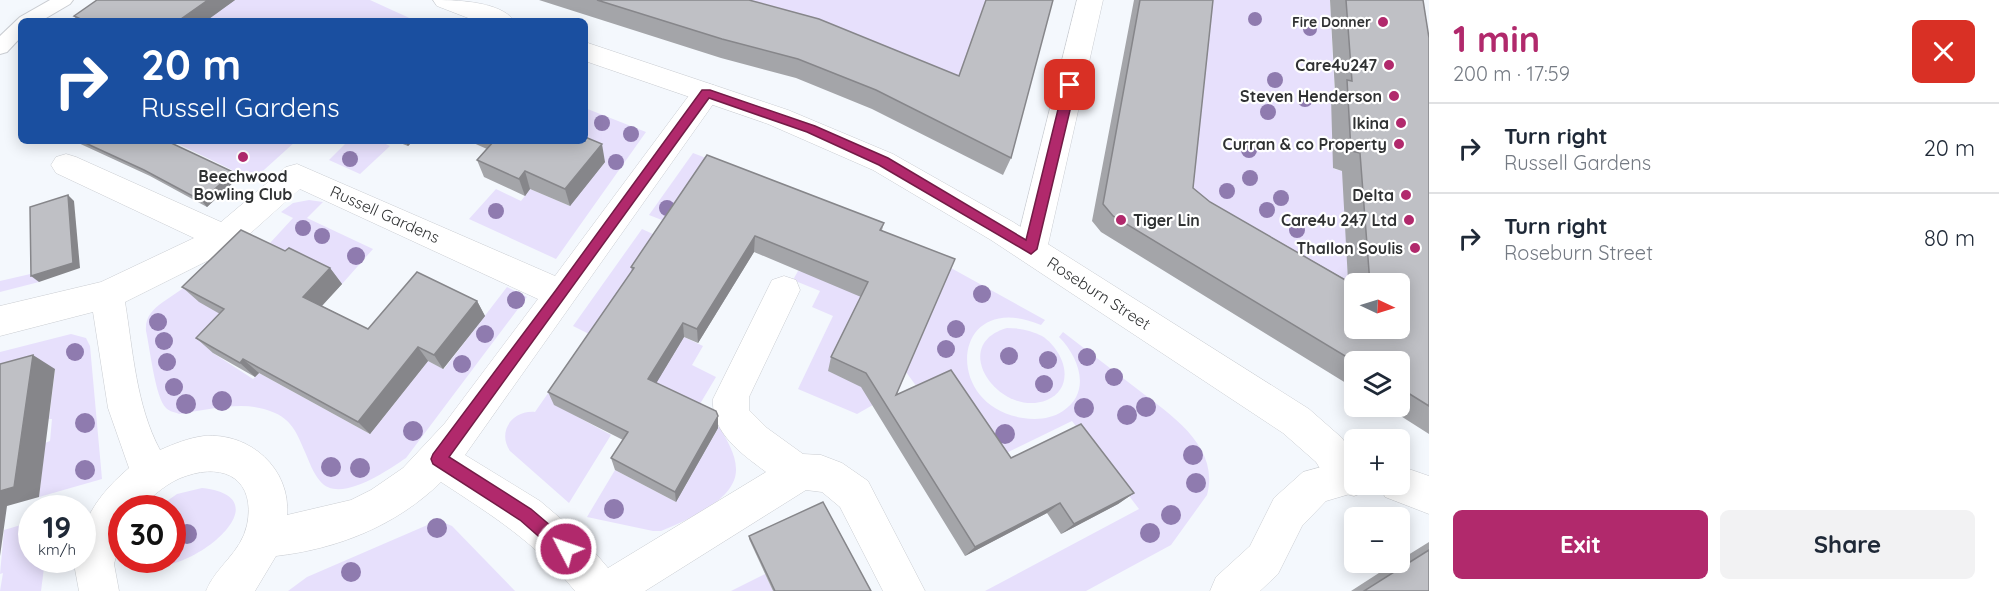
<!DOCTYPE html>
<html lang="en">
<head>
<meta charset="utf-8">
<style>
  :root { --surface:#fff; --page:#f2f2f3; --text:#1f2937; --muted:#747a83; --line:#e0e1e3; --accent:#b1296c }
  body { margin:0; font-family:Quicksand,sans-serif; background:var(--page); color:var(--text); height:100vh; display:flex; flex-direction:column; font-size:22px; white-space:nowrap }
  * { box-sizing:border-box; margin:0 }
  p { font-size:20px; color:var(--muted) }
  .icon { flex:none; width:33px; height:33px; fill:none; stroke:currentColor; stroke-width:2; stroke-linecap:round; stroke-linejoin:round }
  .map { position:relative; flex:1; overflow:hidden }
  .panel { display:flex; flex-direction:column; background:var(--surface); width:570px }
  .panel>* { flex:none }
  .guide { position:absolute; left:18px; top:18px; width:570px; height:126px; border-radius:9px; box-shadow:0 3px 15px #0003; background:#1a4fa0; color:#fff; overflow:hidden }
  .needle { width:39px; rotate:94deg }
  .tools { position:absolute; left:1344px; top:273px; display:grid; gap:12px }
  .tools a { display:grid; place-items:center; width:66px; height:66px; border-radius:9px; background:var(--surface); box-shadow:0 3px 15px #0003; font-size:30px }
  .speed { position:absolute; left:18px; top:495px; display:flex; gap:12px; font-size:30px; font-weight:700; text-align:center }
  .speed>* { display:grid; place-content:center; width:78px; height:78px; border-radius:50%; background:var(--surface); box-shadow:0 3px 15px #0003; line-height:1 }
  .speed small { font-size:15px; font-weight:400 }
  .speed .limit { border:9px solid #d22; background:#fff; color:#111 }
  .pin { position:absolute; display:grid; place-items:center; width:51px; height:51px; color:#fff; margin:-26px; border-radius:12px; box-shadow:0 3px 9px #0006 }
  .me { position:absolute; width:66px; margin:-33px; rotate:311deg; stroke-linejoin:round; filter:drop-shadow(0 0 4px #0008) }
  .turn { display:flex; align-items:center; gap:21px; height:126px; padding:0 24px; font-size:27px }
  .turn .icon { width:78px; height:78px; stroke-width:2.5 }
  .turn b { display:block; font-size:42px; line-height:51px }
  .round { display:grid; place-items:center; flex:none; width:63px; height:63px; border-radius:9px; background:var(--page) }
  .head { display:flex; align-items:center; justify-content:space-between; height:102px; padding:0 24px }
  h1 { font-size:36px; font-weight:800; line-height:45px; color:var(--accent) }
  .button { display:flex; gap:12px; margin-top:auto; padding:12px 24px }
  .button a { flex:1; height:69px; border-radius:9px; background:var(--accent); color:#fff; font-size:24px; font-weight:800; line-height:69px; text-align:center }
  .button a+a { background:var(--page); color:var(--text) }
  ul { padding:0; list-style:none }
  li { display:flex; align-items:center; gap:18px; height:90px; padding:0 24px; border-top:2px solid var(--line) }
  li div { flex:1 }
  li b { display:block; font-size:22px }
  li em { font-style:normal }
  main { display:flex; flex:1; min-height:0 }
  .map>svg:first-child { display:block }
  .green { fill:#e7e0fc }
  .lines { fill:none; stroke-linecap:round; stroke-linejoin:round }
  .service-casing { stroke:#cacdd2; stroke-width:2 }
  .minor-casing { stroke:#cacdd2; stroke-width:1 }
  .tertiary-casing { stroke:#cacdd2; stroke-width:1 }
  .service { fill:#fff; fill-rule:evenodd }
  .minor { fill:#fff; fill-rule:evenodd }
  .tertiary { fill:#fff; fill-rule:evenodd }
  .tree { fill:#8f7baf }
  .wall { fill:#a4a5a9; fill-rule:evenodd }
  .shaded-wall { fill:#86868a }
  .building { fill:#bfc0c5; stroke:#86868a; stroke-width:1.5 }
  .route { fill:#b1296c; stroke:#731b46; stroke-width:1.5 }
  .poi-dot { fill:#b1296c; stroke:#fff; stroke-width:2 }
  .labels { text-anchor:middle; dominant-baseline:central; stroke-width:4.5; stroke-linejoin:round; paint-order:stroke }
  .far-poi-label { font-size:14px; font-weight:bold; fill:#303233; stroke:#fff; text-anchor:end }
  .poi-label { font-size:16px; font-weight:bold; fill:#303233; stroke:#fff; text-anchor:end }
  .street-label { font-size:16px; fill:#303233; stroke:#fff }
</style>
</head>
<body>
<main>
<div class="map">
<svg width="1429" height="591" viewBox="0 0 1429 591">
  <rect width="100%" height="100%" fill="#f4f8fd"/>
  <g class="green">
    <path d="M218 0H370L416 21H190Z"/>
    <path d="M680 0H986L959 77Z"/>
    <path d="M1203 0H1330L1335 99 1334 169 1343 171 1350 318 1181 191Z"/>
    <path d="M585 108 646 132 556 259 469 219 496 189 521 201 530 189 570 206 585 141Z"/>
    <path d="M172 141H296L253 180Z"/>
    <path d="M348 141H379L390 146 360 174 329 160Z"/>
    <path d="M693 153 773 184 672 224 649 215Z"/>
    <path d="M309 200 323 202 307 218 373 249 342 284 327 276 332 270 308 258 213 353 253 379 259 373 370 434 428 361 444 369 507 287 527 297 406 458C388 470 339 505 320 481 313 473 309 461 305 452 298 436 293 421 275 413 247 399 209 410 179 414 175 412 170 412 166 408 155 397 150 348 146 331 145 317 152 310 163 302L257 238 270 243 293 218 281 212 293 203Z"/>
    <path d="M642 229 666 240 554 404 611 435 569 503 510 451C497 432 512 410 535 412L589 334 573 326Z"/>
    <path d="M951 268 1045 320 1041 325C951 287 941 406 1023 418 1037 420 1051 419 1063 411 1092 392 1079 357 1059 337L1063 332C1086 350 1109 367 1132 385 1166 412 1221 444 1207 495L1171 545 1086 591H985L1139 509 1072 421 994 459 922 394 906 372Z"/>
    <path d="M798 271 859 279 885 398 857 414 798 389 833 316 812 307 820 291 793 280Z"/>
    <path d="M39 272V282L0 292V281Z"/>
    <path d="M1007 328C1019 328 1031 330 1042 336 1064 350 1077 387 1047 400 1000 419 947 345 1007 328Z"/>
    <path d="M71 334 86 338 90 346 102 479 39 497 45 443 50 441 52 419H49L55 370 0 384V352Z"/>
    <path d="M684 337 703 346 692 365 716 377 694 414 651 411 657 367 664 370Z"/>
    <path d="M719 426C726 439 736 454 736 469 737 500 685 521 661 531H653L587 517 615 470 676 502Z"/>
    <path d="M202 488C295 498 170 591 137 560H172V508H157L177 494Z"/>
    <path d="M440 521 452 526 515 591H288L307 577 432 523Z"/>
    <path d="M31 522 32 560H45L41 591H0L3 573 0 574 4 530Z"/>
    <path d="M765 574 773 591H731Z"/>
  </g>
  <g class="lines">
    <g class="service-casing">
      <path id="service" d="M50 0H73L70 4 41 21H21V37L7 52 0 54V36L20 17Z"/>
    </g>
    <g class="minor-casing">
      <g id="minor">
        <path d="M1077 0H1103L1047 249 1042 258 1031 262 1020 258 1015 249Z"/>
        <path d="M706 83 716 86 720 93 716 100 465 455 540 501 580 535 608 568 766 472C742 454 711 433 713 399L772 280 784 276 796 280 800 290 749 397V410L767 428 803 454 821 455 842 463 868 481 925 591H883L840 507 822 492 806 490 645 591H575C535 542 493 516 441 482 396 526 337 549 276 556L255 591H206C216 566 241 553 247 525 256 481 226 462 186 476 169 481 152 496 141 508H122V535L114 564 119 591H79L74 564 75 560H82C82 550 81 539 83 530 91 505 110 484 129 468L108 408 93 312 0 336V306L101 282 194 238 56 173 51 165 56 157 66 154 76 157 221 222 286 167 297 164 555 276 696 86ZM300 189 538 299 445 423 403 468 371 490 351 500 287 515C291 469 250 432 204 436 188 438 174 444 160 450 136 405 133 351 125 302L235 247Z"/>
        <path d="M1347 460 1354 463V484H1363L1360 491 1326 501 1302 526 1278 574 1260 591H1210L1216 577 1250 546 1274 498 1303 472Z"/>
      </g>
    </g>
    <g class="tertiary-casing">
      <g id="tertiary">
        <path d="M433 0C455 0 501 1 514 21H476L437 6Z"/>
        <path d="M585 42 788 110 893 154 1013 222 1309 409 1342 438 1354 456V484H1370L1367 491 1354 496 1334 491 1316 462 1283 433 991 240 873 170 768 124 585 61Z"/>
        <path d="M1400 466 1429 476V514L1385 497 1379 484H1400Z"/>
      </g>
    </g>
    <use href="#service" class="service"/>
    <use href="#minor" class="minor"/>
    <use href="#tertiary" class="tertiary"/>
  </g>
  <g class="tree">
    <circle cx="1255" cy="19" r="7"/>
    <circle cx="1310" cy="29" r="7"/>
    <circle cx="1275" cy="80" r="8"/>
    <circle cx="1305" cy="99" r="8"/>
    <circle cx="1268" cy="112" r="8"/>
    <circle cx="602" cy="123" r="8"/>
    <circle cx="631" cy="134" r="8"/>
    <circle cx="1249" cy="150" r="8"/>
    <circle cx="350" cy="159" r="8"/>
    <circle cx="616" cy="162" r="8"/>
    <circle cx="1250" cy="178" r="8"/>
    <circle cx="1227" cy="191" r="8"/>
    <circle cx="1281" cy="198" r="8"/>
    <circle cx="667" cy="208" r="8"/>
    <circle cx="1267" cy="210" r="8"/>
    <circle cx="496" cy="211" r="8"/>
    <circle cx="303" cy="228" r="8"/>
    <circle cx="1297" cy="230" r="8"/>
    <circle cx="322" cy="236" r="8"/>
    <circle cx="356" cy="256" r="9"/>
    <circle cx="982" cy="294" r="9"/>
    <circle cx="516" cy="300" r="9"/>
    <circle cx="158" cy="322" r="9"/>
    <circle cx="956" cy="329" r="9"/>
    <circle cx="485" cy="334" r="9"/>
    <circle cx="164" cy="341" r="9"/>
    <circle cx="946" cy="349" r="9"/>
    <circle cx="75" cy="352" r="9"/>
    <circle cx="1009" cy="356" r="9"/>
    <circle cx="1087" cy="357" r="9"/>
    <circle cx="1048" cy="360" r="9"/>
    <circle cx="167" cy="362" r="9"/>
    <circle cx="462" cy="364" r="9"/>
    <circle cx="1114" cy="377" r="9"/>
    <circle cx="1044" cy="384" r="9"/>
    <circle cx="174" cy="387" r="9"/>
    <circle cx="222" cy="401" r="10"/>
    <circle cx="186" cy="404" r="10"/>
    <circle cx="1146" cy="407" r="10"/>
    <circle cx="1084" cy="408" r="10"/>
    <circle cx="1127" cy="415" r="10"/>
    <circle cx="85" cy="423" r="10"/>
    <circle cx="413" cy="431" r="10"/>
    <circle cx="1005" cy="434" r="10"/>
    <circle cx="1193" cy="455" r="10"/>
    <circle cx="331" cy="467" r="10"/>
    <circle cx="360" cy="468" r="10"/>
    <circle cx="85" cy="470" r="10"/>
    <circle cx="1196" cy="483" r="10"/>
    <circle cx="614" cy="509" r="10"/>
    <circle cx="1171" cy="515" r="10"/>
    <circle cx="437" cy="528" r="10"/>
    <circle cx="1150" cy="533" r="10"/>
    <circle cx="187" cy="534" r="10"/>
    <circle cx="351" cy="572" r="10"/>
  </g>
  <g class="wall">
    <path d="M235 0 206 21H78L74 16Z"/>
    <path d="M539 0H749L1011 158 1003 175 872 109 796 78 721 58Z"/>
    <path d="M1134 0H1213L1193 188 1210 202 1348 281 1342 171 1333 168 1331 98 1335 93 1330 0H1423L1429 38V434L1385 406H1400V362H1354V388L1101 232 1092 221ZM1354 284H1400L1354 328Z"/>
    <path d="M74 141H167L233 172 238 178 207 207 150 176Z"/>
    <path d="M395 141H413L408 146Z"/>
    <path d="M469 141H585L605 162 570 206 530 189 525 196 484 177 477 160 487 149Z"/>
    <path d="M707 155 884 223 882 230 896 395 1011 458 1134 493 1118 504 1061 534 1047 513 965 556 861 387 828 371 831 357 861 297 754 252 698 343 684 337 656 383 718 416V428L676 502 615 470 611 458 623 440 554 405 548 392 632 271 631 267Z"/>
    <path d="M285 251 330 268 342 284 322 306 368 329 477 301 485 316 443 369 428 361 370 434 259 373 255 377 213 353 196 338 220 314 199 302 182 287Z"/>
    <path d="M749 536 871 591H773L749 539Z"/>
    <path d="M1429 542V591H1351L1396 562H1400V560Z"/>
  </g>
  <g class="shaded-wall">
    <path d="M208 0H235L206 21H178Z"/>
    <path d="M405 141H413L408 146Z"/>
    <path d="M602 144 605 162 570 206 565 189Z"/>
    <path d="M525 171 530 189 525 196 519 179Z"/>
    <path d="M233 172 238 178 207 207 202 201Z"/>
    <path d="M68 195 74 201 80 268 39 282 31 276Z"/>
    <path d="M755 236 754 252 698 343 697 329Z"/>
    <path d="M330 268 342 284 316 312 303 297Z"/>
    <path d="M477 301 485 316 443 369 434 355Z"/>
    <path d="M683 323 684 337 651 392 648 379Z"/>
    <path d="M418 347 428 361 370 434 358 422Z"/>
    <path d="M33 355 55 369 39 497 7 506 0 556V491Z"/>
    <path d="M243 359 259 373 255 377 240 363Z"/>
    <path d="M718 416V428L676 502 675 492Z"/>
    <path d="M1134 493 1118 504 1061 534 1074 524Z"/>
    <path d="M1060 503 1047 513 965 556 975 547Z"/>
  </g>
  <g class="building">
    <path d="M97 0H208L178 21H85L74 16Z"/>
    <path d="M597 0H749L819 19 959 76 986 0H1053L1011 158 876 90 798 59 722 39Z"/>
    <path d="M1140 0H1213L1193 188 1210 202 1354 285V328H1400V284H1370L1360 153 1351 151 1347 80 1352 81 1346 0H1423L1429 38V406L1400 388V362H1355L1113 216 1103 204Z"/>
    <path d="M585 137 602 144 565 189 525 171 519 179 477 160 494 141H585Z"/>
    <path d="M81 141H167L233 172 202 201 144 170Z"/>
    <path d="M707 155 884 223 880 230 955 259 896 395 951 370 1011 458 1081 424 1134 493 1074 524 1060 503 975 547 866 373 831 357 868 282 755 236 697 329 683 323 648 379 716 411 718 416 675 492 611 458 628 432 548 392 634 268 631 267Z"/>
    <path d="M68 195 73 263 31 276 30 207Z"/>
    <path d="M241 230 285 251 289 248 330 268 303 297 368 329 417 272 477 301 434 355 418 347 358 422 243 359 240 363 196 338 224 309 182 287Z"/>
    <path d="M33 355 14 487 0 491V364Z"/>
    <path d="M823 502 871 591H775L749 536Z"/>
    <path d="M1429 550V591H1364Z"/>
  </g>
  <path class="route" d="M1070 81 1076 85 1037 249 1031 254 879 165 807 132 709 98 449 457 531 509 572 544 574 549 572 555 566 558 560 555 520 520 433 464 431 459 433 454 556 290 702 90H710L815 126 888 158 1026 240 1064 85Z"/>
  <g class="poi-dot">
    <circle cx="1383" cy="22" r="6"/>
    <circle cx="1389" cy="65" r="6"/>
    <circle cx="1394" cy="96" r="6"/>
    <circle cx="1401" cy="123" r="6"/>
    <circle cx="1399" cy="144" r="6"/>
    <circle cx="243" cy="157" r="6"/>
    <circle cx="1406" cy="195" r="6"/>
    <circle cx="1121" cy="220" r="6"/>
    <circle cx="1409" cy="220" r="6"/>
    <circle cx="1415" cy="248" r="6"/>
  </g>
  <g class="labels">
    <g class="far-poi-label">
      <text x="1371" y="22">Fire Donner</text>
    </g>
    <g class="poi-label">
      <text x="1377" y="65">Care4u247</text>
      <text x="1382" y="96">Steven Henderson</text>
      <text x="1389" y="123">Ikina</text>
      <text x="1387" y="144">Curran &amp; co Property</text>
      <text x="243" y="176" text-anchor="middle">Beechwood<tspan x="243" dy="18">Bowling Club</tspan></text>
      <text x="1394" y="195">Delta</text>
      <text x="1133" y="220" text-anchor="start">Tiger Lin</text>
      <text x="1397" y="220">Care4u 247 Ltd</text>
      <text x="1403" y="248">Thallon Soulis</text>
    </g>
    <g class="street-label">
      <text transform="translate(385 214) rotate(24)">Russell Gardens</text>
      <text transform="translate(1099 293) rotate(33)">Roseburn Street</text>
    </g>
  </g>
</svg>
<div class="tools">
<a><svg class="needle" viewBox="-14 -14 28 28"><path d="M0-13l5 13h-10z" fill="#e53935"/><path d="M0 13l5-13h-10z" fill="#747a83"/></svg></a>
<a><svg class="icon" aria-label="layers" viewBox="0 0 24 24"><path d="M12 4l9 5-9 5-9-5zM3 14l9 5 9-5"/></svg></a>
<a>+</a>
<a>−</a>
</div>
<div class="speed"><div>19<small>km/h</small></div><div class="limit">30</div></div>
<div class="pin" style="left:1070px;top:85px;background:#d93025"><svg class="icon" aria-label="arrive" viewBox="0 0 24 24"><path d="M6 21V4h12l-3 4 3 4H6"/></svg></div>
<svg class="me" style="left:566px;top:549px" viewBox="-20 -20 40 40"><circle r="17" fill="#b1296c" stroke="#fff" stroke-width="3"/><path d="M0-11L8 9 0 5-8 9z" fill="#fff"/></svg>
<div class="guide">
<div class="turn"><svg class="icon" aria-label="right" viewBox="0 0 24 24"><path d="M7 20v-9h11M14 6l5 5-5 5"/></svg><div><b>20 m</b>Russell Gardens</div></div>
</div>
</div>
<section class="panel">
<div class="head"><div><h1>1 min</h1><p>200 m · 17:59</p></div><a class="round" style="background:#d93025;color:#fff"><svg class="icon" aria-label="close" viewBox="0 0 24 24"><path d="M6 6l12 12M18 6L6 18"/></svg></a></div>
<ul>
<li><svg class="icon" aria-label="right" viewBox="0 0 24 24"><path d="M7 20v-9h11M14 6l5 5-5 5"/></svg><div><b>Turn right</b><p>Russell Gardens</p></div><em>20 m</em></li>
<li><svg class="icon" aria-label="right" viewBox="0 0 24 24"><path d="M7 20v-9h11M14 6l5 5-5 5"/></svg><div><b>Turn right</b><p>Roseburn Street</p></div><em>80 m</em></li>
</ul>
<div class="button"><a>Exit</a><a>Share</a></div>
</section>
</main>
</body>
</html>
